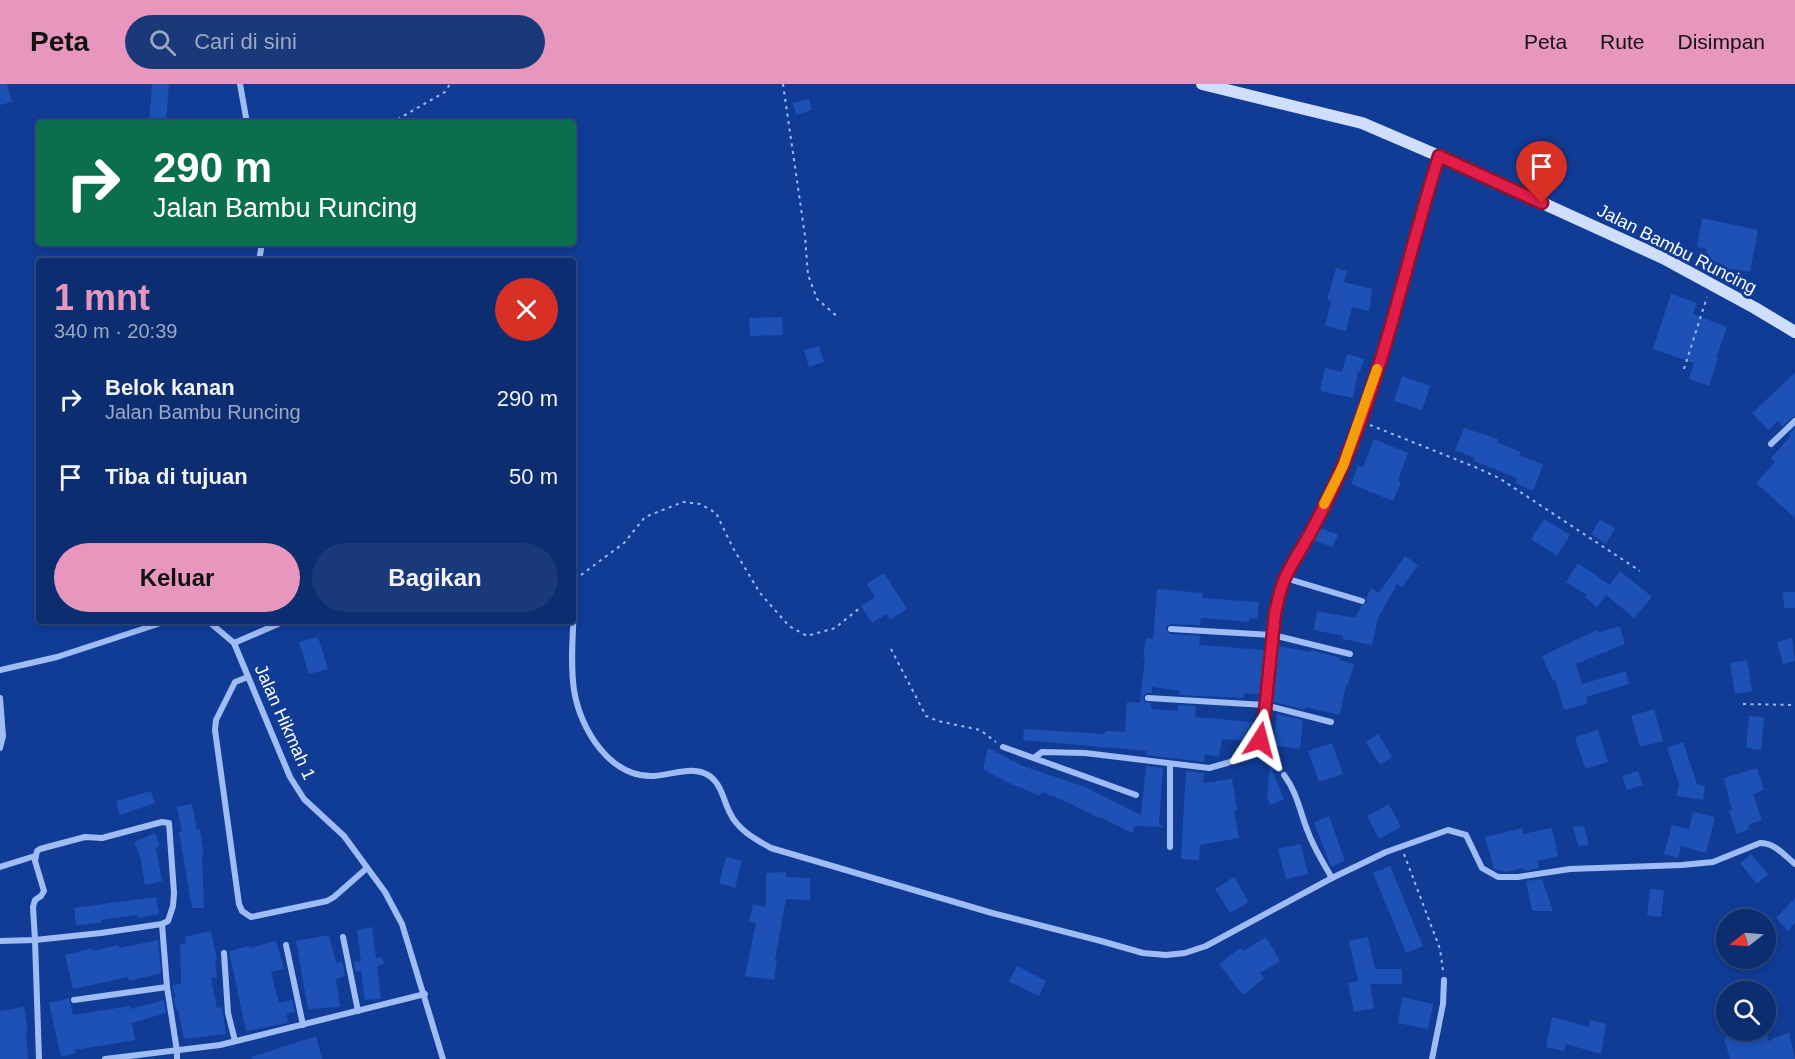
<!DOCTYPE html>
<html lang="id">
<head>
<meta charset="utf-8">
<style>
  :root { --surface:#0c2d70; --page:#1a3978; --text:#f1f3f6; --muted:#9aa8c3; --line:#2c4983; --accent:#e797bd }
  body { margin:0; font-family:Helvetica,sans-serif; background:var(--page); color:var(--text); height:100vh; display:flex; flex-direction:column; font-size:22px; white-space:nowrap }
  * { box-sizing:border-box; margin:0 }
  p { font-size:20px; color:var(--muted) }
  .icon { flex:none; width:33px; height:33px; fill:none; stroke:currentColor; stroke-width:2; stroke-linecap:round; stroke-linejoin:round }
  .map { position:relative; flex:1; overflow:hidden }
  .details { position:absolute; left:36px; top:174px; width:540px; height:366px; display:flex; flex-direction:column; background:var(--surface); border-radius:6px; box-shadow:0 3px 9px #0003,0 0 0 2px var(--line) }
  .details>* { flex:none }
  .top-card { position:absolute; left:36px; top:36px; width:540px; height:126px; border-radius:6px; box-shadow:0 3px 9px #0003,0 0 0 2px var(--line); background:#0b6e4f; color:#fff; overflow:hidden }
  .needle { width:39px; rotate:253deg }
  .fabs { position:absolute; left:1716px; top:825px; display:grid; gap:12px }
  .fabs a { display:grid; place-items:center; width:60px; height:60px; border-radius:50%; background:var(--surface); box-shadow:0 3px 9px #0003,0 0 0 2px var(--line); font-size:30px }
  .pin { position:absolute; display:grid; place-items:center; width:51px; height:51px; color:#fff; margin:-62px -26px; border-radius:50% 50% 50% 0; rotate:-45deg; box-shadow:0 0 6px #0007 }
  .pin .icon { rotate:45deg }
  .me { position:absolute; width:66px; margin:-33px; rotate:9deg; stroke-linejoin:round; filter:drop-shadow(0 0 4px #0008) }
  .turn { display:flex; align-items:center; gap:21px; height:126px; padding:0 18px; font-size:27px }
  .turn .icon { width:78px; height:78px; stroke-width:2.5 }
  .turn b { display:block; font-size:42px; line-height:51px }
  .round { display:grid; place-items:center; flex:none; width:63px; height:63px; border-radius:32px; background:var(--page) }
  .headline { display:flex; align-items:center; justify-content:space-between; height:102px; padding:0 18px }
  h1 { font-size:36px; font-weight:700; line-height:45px; color:var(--accent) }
  .primary-button { display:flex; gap:12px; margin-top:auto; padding:12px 18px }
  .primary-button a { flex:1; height:69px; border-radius:36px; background:var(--accent); color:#111; font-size:24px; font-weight:700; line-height:69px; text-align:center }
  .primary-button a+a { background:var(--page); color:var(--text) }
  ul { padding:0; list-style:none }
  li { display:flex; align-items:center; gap:18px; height:78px; padding:0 18px }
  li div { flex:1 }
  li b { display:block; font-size:22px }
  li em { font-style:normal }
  header { display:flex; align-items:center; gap:36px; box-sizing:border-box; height:84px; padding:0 30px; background:var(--accent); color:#111 }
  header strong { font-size:28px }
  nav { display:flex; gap:33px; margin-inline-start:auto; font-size:21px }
  .search { width:420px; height:54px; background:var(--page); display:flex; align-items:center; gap:15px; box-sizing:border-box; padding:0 21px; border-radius:33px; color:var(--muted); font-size:22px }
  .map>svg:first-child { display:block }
  .building { fill:#1d51b6 }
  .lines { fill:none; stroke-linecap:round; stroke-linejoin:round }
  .path { stroke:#9fbdf4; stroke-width:2; stroke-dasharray:3 4.5; stroke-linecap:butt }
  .street { stroke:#9fbdf4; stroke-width:6 }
  .secondary { stroke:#cfdefd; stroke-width:12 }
  .route-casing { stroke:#92132f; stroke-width:15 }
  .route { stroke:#e11d48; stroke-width:10 }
  .slow { stroke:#f59e0b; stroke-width:10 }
  .labels { text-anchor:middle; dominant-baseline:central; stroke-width:6; stroke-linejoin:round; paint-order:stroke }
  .street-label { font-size:18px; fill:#fff; stroke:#103c96 }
</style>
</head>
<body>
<header>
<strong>Peta</strong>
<div class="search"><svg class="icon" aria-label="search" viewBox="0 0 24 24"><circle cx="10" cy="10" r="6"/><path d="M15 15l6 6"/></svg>Cari di sini</div>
<nav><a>Peta</a><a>Rute</a><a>Disimpan</a></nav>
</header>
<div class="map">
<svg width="1795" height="975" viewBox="0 0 1795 975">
  <rect width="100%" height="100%" fill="#103c96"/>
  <g class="building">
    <path d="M0 0H7L12 18 0 21Z"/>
    <path d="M152 0H169L166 39H149Z"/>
    <path d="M809 15 812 26 796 31 793 19Z"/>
    <path d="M1702 134 1758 146 1750 188 1704 181 1707 165 1697 163Z"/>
    <path d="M1336 184 1347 187 1344 198 1372 205 1369 227 1352 223 1346 247 1325 242 1331 217 1327 216Z"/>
    <path d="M1671 210 1697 219 1693 230 1727 243 1716 274H1718L1709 302 1689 295 1694 279 1653 265Z"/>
    <path d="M782 233 783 251 750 252 749 234Z"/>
    <path d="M819 262 824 278 809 283 804 266Z"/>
    <path d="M1347 270 1364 275 1360 288 1358 287 1353 314 1320 307 1325 284 1342 288Z"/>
    <path d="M1795 289V332L1782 342 1778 337 1768 346 1752 329Z"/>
    <path d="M1402 292 1430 302 1422 326 1394 317Z"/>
    <path d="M1464 344 1498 355 1497 358 1521 368 1519 371 1543 381 1533 407 1515 399 1517 394 1474 377V374L1455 366Z"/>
    <path d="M1795 344V434L1756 399 1775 378 1771 374 1791 352 1789 350Z"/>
    <path d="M1374 355 1408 369 1398 396 1401 398 1393 417 1351 400 1358 381 1363 383Z"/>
    <path d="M1544 435 1570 451 1557 472 1531 455Z"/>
    <path d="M1600 436 1615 444 1606 460 1591 450Z"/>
    <path d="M1319 443 1338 451 1332 463 1313 456Z"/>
    <path d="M1405 472 1418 481 1402 503 1397 500 1378 534 1372 561 1343 555V552L1314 546 1317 527 1355 534 1361 522 1367 519 1366 514 1371 504 1379 509Z"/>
    <path d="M1578 479 1610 501 1620 487 1652 513 1634 534 1606 511 1597 523 1585 513 1587 511 1566 498Z"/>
    <path d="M884 489 907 525 890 536 886 530 872 539 861 522 875 513 867 500Z"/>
    <path d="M1157 505 1203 509 1202 514 1259 518 1257 535 1250 534 1249 538 1201 534 1200 541 1171 540 1167 542 1166 545 1171 550 1200 552 1199 561 1266 566 1261 611 1245 609 1244 614 1179 611 1180 607 1152 603V609H1146L1143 613 1145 618 1151 619V625L1178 627V621L1196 622 1195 633 1253 638 1252 657 1222 655 1219 673 1205 670 1204 678 1146 671 1147 667 1023 656 1024 645 1105 650V647L1125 648 1127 618 1140 619 1145 575 1143 574 1146 554 1153 555Z"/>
    <path d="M1783 508H1795V524H1784Z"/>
    <path d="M1620 542 1625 560 1576 580 1582 600 1626 587 1629 600 1586 613 1587 620 1564 626 1555 595 1553 597 1542 572 1597 546 1598 549Z"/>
    <path d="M318 553 328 585 309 590 299 558Z"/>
    <path d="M1792 554 1795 577 1783 580 1777 558Z"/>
    <path d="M1278 562 1311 568V566L1340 574 1339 576 1354 580 1348 601H1346L1340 631 1305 623V626L1271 617Z"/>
    <path d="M1747 576 1752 607 1735 610 1730 579Z"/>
    <path d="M1654 625 1663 657 1640 663 1631 632Z"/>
    <path d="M1277 630 1303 636 1300 665 1273 661Z"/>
    <path d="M1749 632 1764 633 1761 666 1746 664Z"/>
    <path d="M1598 646 1608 678 1585 685 1575 653Z"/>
    <path d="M1378 650 1392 673 1380 681 1366 658Z"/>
    <path d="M1683 658 1697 700 1705 702 1703 716 1677 712 1679 700 1667 664Z"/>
    <path d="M1332 659 1343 690 1319 698 1308 667Z"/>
    <path d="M988 664 1023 682 1085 703 1141 731 1146 682 1163 684 1159 740 1164 743 1135 742 1132 749 1102 734V735L1074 722V721L1042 708 1040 712 1007 698 983 685Z"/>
    <path d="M1270 682 1284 715 1270 721 1267 712Z"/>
    <path d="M1757 684 1764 706 1753 710 1762 736 1748 741 1749 745 1737 750 1729 727 1732 726 1724 694Z"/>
    <path d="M1186 687 1204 689 1203 699 1232 695 1237 726 1234 727 1239 754 1200 761 1199 776 1181 775Z"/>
    <path d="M1638 687 1643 701 1627 706 1622 692Z"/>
    <path d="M151 707 155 719 120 731 116 717Z"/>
    <path d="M192 720 197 746 200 745 204 771H202L204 824H192L179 748H182L177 723Z"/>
    <path d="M1389 720 1401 743 1379 755 1367 732Z"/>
    <path d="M1693 728 1715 733 1706 769 1681 762 1678 774 1664 770 1672 741 1689 745Z"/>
    <path d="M1329 732 1345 777 1331 783 1314 738Z"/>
    <path d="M1584 742 1589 761 1578 762 1573 743Z"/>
    <path d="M1523 744V750L1552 744 1558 772 1537 777 1539 784 1524 787 1523 784 1505 788 1494 785 1485 753Z"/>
    <path d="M155 749 160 762 156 764 162 797 145 801 140 772 134 758Z"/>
    <path d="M1301 760 1308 790 1286 795 1278 765Z"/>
    <path d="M1751 770 1768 790 1757 800 1740 779Z"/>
    <path d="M726 773 742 777 735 804 719 799Z"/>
    <path d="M1390 782 1423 862 1406 869 1373 789Z"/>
    <path d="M786 788V793L810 794V816L786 815 775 876H777L774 896 745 892 756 839 749 837 753 820 766 823V789Z"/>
    <path d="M1234 793 1249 818 1230 829 1215 805Z"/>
    <path d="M1542 795 1553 827H1532L1526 797Z"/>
    <path d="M1650 805 1664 806 1661 833 1647 831Z"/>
    <path d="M156 813 159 830 138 834 137 831 101 836V839L76 841 74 824Z"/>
    <path d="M1795 814V839L1788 847 1776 834Z"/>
    <path d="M372 843 376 874 382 873 384 880 377 882 381 915 365 916 361 887 356 888 353 878 361 877 357 846Z"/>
    <path d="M211 847 217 876 215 877 217 893 211 894 217 924 222 923 226 950 184 955 178 926H176L174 913H176L172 901 181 900 180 860H186L185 853Z"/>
    <path d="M329 851 336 879 341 878 343 880 345 892 336 895 340 923 308 925 296 857Z"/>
    <path d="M1266 853 1280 877 1260 889 1264 894 1243 911 1219 880 1240 864 1243 867Z"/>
    <path d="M1368 853 1375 885H1402V900H1370L1374 924 1354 928 1348 899 1358 897 1349 857Z"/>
    <path d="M158 856 161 889 129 897 128 893 73 905 65 871 92 864 93 867 118 861 119 864Z"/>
    <path d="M276 857 284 885 271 888 279 919 292 916 295 928 286 929 288 939 246 947 229 867 249 862V864Z"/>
    <path d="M1017 882 1046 897 1039 912 1009 898Z"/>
    <path d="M1402 913 1433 920 1428 945 1398 939Z"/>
    <path d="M69 914 73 931 130 922 131 925 164 916 166 929 132 939 135 956 75 966 76 969 61 973 49 919Z"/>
    <path d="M24 923 28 947H26L28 975H0V927Z"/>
    <path d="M1552 933 1589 943 1590 936 1606 940 1601 970 1566 960 1564 967 1546 963Z"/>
    <path d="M1789 948 1795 975H1730L1724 954 1740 949 1741 954 1767 951 1768 957Z"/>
    <path d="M316 952 322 975H252V973Z"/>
  </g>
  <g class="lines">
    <g class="path">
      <path d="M783 0 805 152 808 191 817 215 839 234"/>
      <path d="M391 39 445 8 450 0"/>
      <path d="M1684 285 1707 213"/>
      <path d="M1370 341 1475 383 1499 394 1640 487"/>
      <path d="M581 491 624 459 645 433 683 418 700 420 716 429 733 464 760 509 789 542 807 552 835 544 861 523"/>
      <path d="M891 565 926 632 938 637 980 646 996 658"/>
      <path d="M1743 620 1795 621"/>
      <path d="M1404 770 1440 865 1443 887"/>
    </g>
    <g class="street">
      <path d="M240 0 247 39"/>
      <path d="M259 177 262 159"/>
      <path d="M1771 360 1795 337"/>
      <path d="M573 493C576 500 574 514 574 524 573 550 570 579 574 606 580 645 610 694 654 692 673 691 694 680 711 693 722 702 724 718 730 729 738 746 755 755 771 764L992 829 1101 857 1143 869 1166 871 1185 869 1206 862 1332 794 1386 768 1448 746 1466 751 1482 784 1498 793H1518L1570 785 1682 781 1713 778 1760 759C1775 759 1784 771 1795 780"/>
      <path d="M1285 494 1362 517"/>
      <path d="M208 537 234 559 290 693 304 715 344 752 385 808 402 840 443 975"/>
      <path d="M1171 545 1273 551 1350 570"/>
      <path d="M234 559 285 537"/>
      <path d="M0 586 57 573 167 537"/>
      <path d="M248 593 235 598 216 636 215 646 239 820 242 827 251 833 327 817 334 813 367 784"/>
      <path d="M0 614 3 652 0 664"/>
      <path d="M1148 614 1265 621 1331 638"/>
      <path d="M1003 663 1136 711"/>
      <path d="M1034 674 1042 668 1085 669 1209 684 1227 679 1256 668 1264 636 1275 529C1284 494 1298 473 1314 442 1331 410 1345 376 1358 343 1382 280 1396 215 1414 151 1422 124 1431 98 1439 72"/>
      <path d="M1284 691C1297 708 1300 728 1308 748 1314 764 1323 779 1332 794"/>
      <path d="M1170 763V680"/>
      <path d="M0 783 35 772"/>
      <path d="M343 853 358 927"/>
      <path d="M0 857 35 856 33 823 35 816 41 812 44 807 35 777 37 767 40 765 85 753 102 754 162 738 169 739 174 809 173 822 168 837 162 840 167 903 177 967V975"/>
      <path d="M286 861 303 941"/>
      <path d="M224 869 228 929 235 957"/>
      <path d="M74 916 167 903"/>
      <path d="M39 975 35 856 101 849 162 840"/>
      <path d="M105 975 220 961 425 910"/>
      <path d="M1432 975 1443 920 1444 896"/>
    </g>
    <path class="secondary" d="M1202 0 1362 39 1439 72 1663 174 1755 224 1795 248"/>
  </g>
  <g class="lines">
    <g class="route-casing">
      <path id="route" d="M1260 656 1264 636 1275 529C1278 517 1280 505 1285 494 1293 476 1305 460 1314 442 1332 409 1347 374 1360 338 1392 251 1411 160 1439 72L1542 119"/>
    </g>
    <use href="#route" class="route"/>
    <path class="slow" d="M1324 420 1343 382 1377 285"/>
  </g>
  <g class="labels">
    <g class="street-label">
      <text transform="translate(1677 165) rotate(27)">Jalan Bambu Runcing</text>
      <text transform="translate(285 638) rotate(66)">Jalan Hikmah 1</text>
    </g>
  </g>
</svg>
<div class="fabs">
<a><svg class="needle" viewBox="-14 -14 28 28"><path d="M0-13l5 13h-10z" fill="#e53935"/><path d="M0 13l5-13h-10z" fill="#9aa8c3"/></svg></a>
<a><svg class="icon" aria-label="search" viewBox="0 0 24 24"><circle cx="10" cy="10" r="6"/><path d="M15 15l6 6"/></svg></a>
</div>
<div class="pin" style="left:1542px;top:119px;background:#d93025"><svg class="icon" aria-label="arrive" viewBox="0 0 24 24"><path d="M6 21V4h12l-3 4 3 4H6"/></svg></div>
<svg class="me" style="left:1260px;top:656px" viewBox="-20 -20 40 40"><path d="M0-17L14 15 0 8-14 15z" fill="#e11d48" stroke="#fff" stroke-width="4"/></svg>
<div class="top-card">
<div class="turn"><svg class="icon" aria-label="right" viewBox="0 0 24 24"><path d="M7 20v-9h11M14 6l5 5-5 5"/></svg><div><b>290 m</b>Jalan Bambu Runcing</div></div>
</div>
<section class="details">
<div class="headline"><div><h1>1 mnt</h1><p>340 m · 20:39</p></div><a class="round" style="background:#d93025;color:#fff"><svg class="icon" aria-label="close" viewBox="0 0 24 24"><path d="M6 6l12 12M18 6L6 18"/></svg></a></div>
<ul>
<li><svg class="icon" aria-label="right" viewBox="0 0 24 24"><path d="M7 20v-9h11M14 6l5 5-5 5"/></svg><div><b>Belok kanan</b><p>Jalan Bambu Runcing</p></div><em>290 m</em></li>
<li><svg class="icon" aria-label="arrive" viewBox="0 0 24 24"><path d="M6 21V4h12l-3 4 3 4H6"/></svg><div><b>Tiba di tujuan</b></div><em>50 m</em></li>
</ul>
<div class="primary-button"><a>Keluar</a><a>Bagikan</a></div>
</section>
</div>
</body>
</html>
